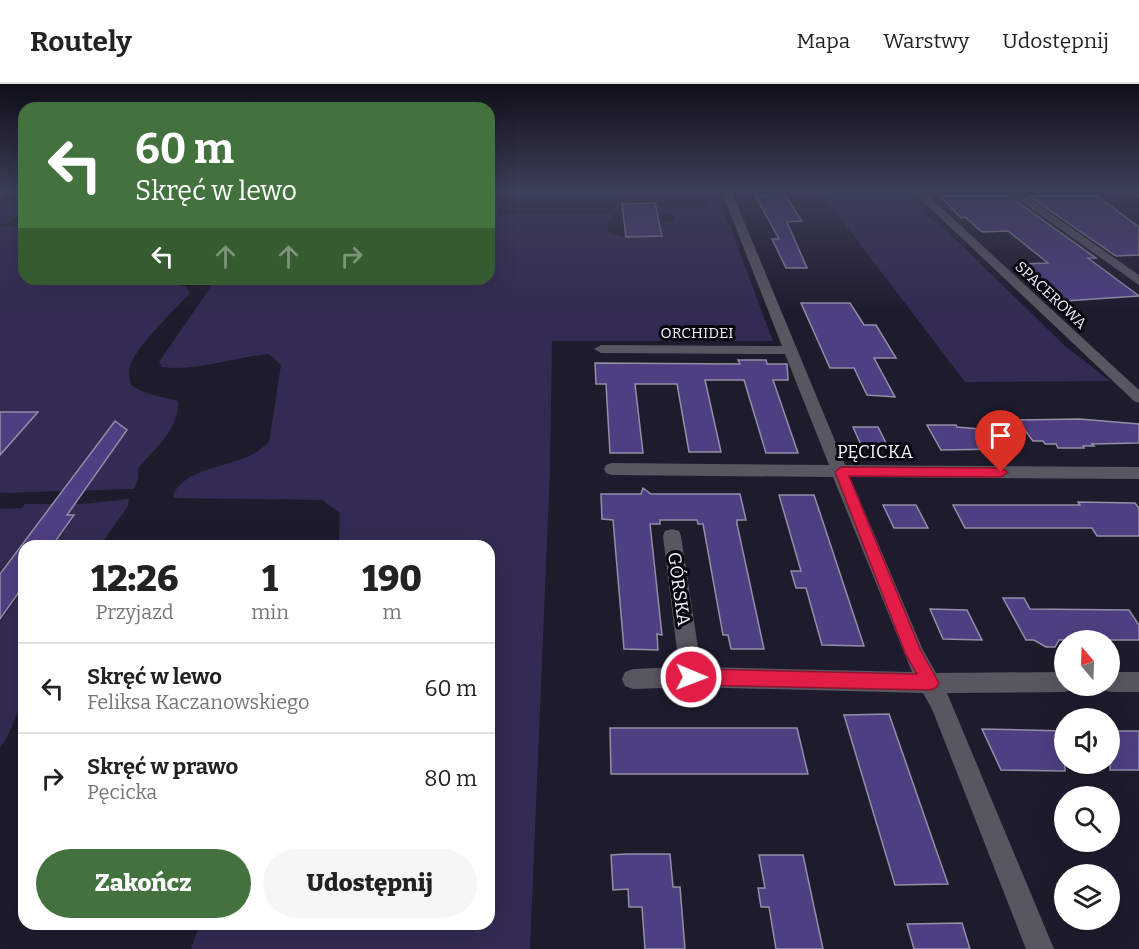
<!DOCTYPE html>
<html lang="pl">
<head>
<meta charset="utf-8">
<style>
  :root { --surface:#fff; --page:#f6f6f6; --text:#222; --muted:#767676; --line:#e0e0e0; --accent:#44723e }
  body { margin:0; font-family:Bitter,serif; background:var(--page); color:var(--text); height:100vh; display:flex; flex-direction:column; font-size:22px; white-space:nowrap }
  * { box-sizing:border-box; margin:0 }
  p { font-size:20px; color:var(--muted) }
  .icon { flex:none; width:33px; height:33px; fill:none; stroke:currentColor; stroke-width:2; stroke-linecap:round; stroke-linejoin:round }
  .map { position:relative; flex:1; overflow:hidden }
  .drawer { position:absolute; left:18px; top:456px; width:477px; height:390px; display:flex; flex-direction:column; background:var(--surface); border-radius:18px; box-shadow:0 6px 24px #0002 }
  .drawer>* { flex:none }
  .top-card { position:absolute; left:18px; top:18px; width:477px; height:183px; border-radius:18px; box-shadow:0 6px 24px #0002; background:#44723e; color:#fff; overflow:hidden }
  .needle { width:39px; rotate:341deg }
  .controls { position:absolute; left:1054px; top:546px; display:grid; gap:12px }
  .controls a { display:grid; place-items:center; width:66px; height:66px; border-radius:50%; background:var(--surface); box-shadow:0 6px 24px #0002; font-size:30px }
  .pin { position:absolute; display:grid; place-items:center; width:51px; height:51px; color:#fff; margin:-62px -26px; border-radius:50% 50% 50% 0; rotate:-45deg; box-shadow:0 0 6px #0007 }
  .pin .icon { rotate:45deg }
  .me { position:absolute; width:66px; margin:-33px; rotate:91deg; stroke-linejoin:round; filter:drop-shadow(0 0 4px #0008) }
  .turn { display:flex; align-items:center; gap:21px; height:126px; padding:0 18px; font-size:27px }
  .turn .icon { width:78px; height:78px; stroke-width:2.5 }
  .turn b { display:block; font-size:42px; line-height:51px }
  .lanes { display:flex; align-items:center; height:57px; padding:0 18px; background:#0003; justify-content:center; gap:30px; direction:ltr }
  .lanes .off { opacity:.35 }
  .eta { display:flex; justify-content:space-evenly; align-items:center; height:102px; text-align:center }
  .eta b { font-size:36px; font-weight:800; line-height:42px }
  .action { display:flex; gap:12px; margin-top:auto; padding:12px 18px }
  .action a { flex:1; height:69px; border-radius:36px; background:var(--accent); color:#fff; font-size:24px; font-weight:800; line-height:69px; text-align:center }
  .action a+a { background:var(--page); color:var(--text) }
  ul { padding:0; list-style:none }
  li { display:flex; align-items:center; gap:18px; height:90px; padding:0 18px; border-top:2px solid var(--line) }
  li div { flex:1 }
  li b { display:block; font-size:22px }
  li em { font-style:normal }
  header { display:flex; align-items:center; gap:36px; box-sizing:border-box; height:84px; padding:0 30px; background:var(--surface); border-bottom:2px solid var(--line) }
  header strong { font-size:28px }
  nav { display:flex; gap:33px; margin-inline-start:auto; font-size:21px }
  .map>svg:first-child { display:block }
  .green { fill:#332b53; fill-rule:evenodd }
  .building { fill:#4e3f82; stroke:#928fa7; stroke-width:1.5 }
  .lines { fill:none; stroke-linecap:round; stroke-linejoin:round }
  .minor { fill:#585761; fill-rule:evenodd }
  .route { fill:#e11d48; stroke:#92132f; stroke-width:1.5 }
  .labels { text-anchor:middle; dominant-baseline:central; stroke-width:6; stroke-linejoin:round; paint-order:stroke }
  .far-street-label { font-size:15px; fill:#f4f3fe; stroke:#08070f }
  .street-label { font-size:18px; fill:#f4f3fe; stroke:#08070f }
</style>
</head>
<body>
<header>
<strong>Routely</strong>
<nav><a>Mapa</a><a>Warstwy</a><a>Udostępnij</a></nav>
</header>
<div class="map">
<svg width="1139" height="865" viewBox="0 0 1139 865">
  <rect width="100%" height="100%" fill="#1e1b2d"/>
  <g class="green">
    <path d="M819 106H901C912 110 917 116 923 125L921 126 934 137H931L933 139H937L949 149 1065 262 1110 297 965 298Z"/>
    <path d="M494 107H623L621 111 606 114 603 111 497 112 495 115Z"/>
    <path d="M717 117 727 135 773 257H552L550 386 530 865H191L200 840H489V462H336L339 456 340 429 322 416 173 414C179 385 230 383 253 370 259 367 264 362 269 358L281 281 269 270C235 273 195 288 162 283L159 278 214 198 221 195H489V120H498V130H612V136L607 139 609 149 626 153 663 152 661 139 676 137 673 130 647 131V122L707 123 706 118Z"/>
    <path d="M0 119H24V127L8 140H0Z"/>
    <path d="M0 143H24V195H135L173 199 186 203 190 209C174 227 132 265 129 286 129 291 130 296 131 301 146 311 160 312 178 317 179 347 155 363 138 385V395L134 405 0 409V372L38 328 0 327ZM93 365H114L86 405H65Z"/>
    <path d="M129 415 128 422 100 462H54L75 432 44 431 0 488V425L22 424 25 420H82Z"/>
    <path d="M24 504C24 557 33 618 0 664V538Z"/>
  </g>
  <g class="building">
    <path d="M755 111H785L802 137 787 138 807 184H786L772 155H779Z"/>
    <path d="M940 112H1009L1096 174H1088L1139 212 1065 217 1021 180 1048 179 1008 147 982 148 965 133 961 134Z"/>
    <path d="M1029 112H1097L1139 143V171L1116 172Z"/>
    <path d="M655 119 662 152 626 153 622 120Z"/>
    <path d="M801 219H850L864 241H876L896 274H874L895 313 867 311 854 284H830Z"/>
    <path d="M738 276H766L767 280H787L788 296H773L798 369H766L744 296H705L721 368H689L677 300H635L643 369H610L606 300H596L595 279 740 280Z"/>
    <path d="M0 328H38L0 371Z"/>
    <path d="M1080 335 1139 340V359L1092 360 1094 362H1083L1084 364H1058L1056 360H1045L1043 357H1033L1017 336Z"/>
    <path d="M115 337 127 346 67 431H74L52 462H24V501L0 535V490Z"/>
    <path d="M927 341H956L957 343 991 346 1004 365 941 366Z"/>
    <path d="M853 343H878L887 361H861Z"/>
    <path d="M643 404 651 410H740L746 436H737V440L764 565H731L728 551H723L703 440H698L697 436H660V440H650L662 551 657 550 658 566 624 565 613 436 602 435 601 410H641Z"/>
    <path d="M779 411H814L864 562 822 561 806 504H796L791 487H801Z"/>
    <path d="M1078 418 1135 419 1139 424V452H1097L1092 444H965L953 421H1080Z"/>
    <path d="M883 421H916L928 444H894Z"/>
    <path d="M1003 514H1024L1030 525 1129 526 1139 541V556H1059L1055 563H1046L1034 556H1026Z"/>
    <path d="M930 525 967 526 982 556 943 555Z"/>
    <path d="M889 630 932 754 948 800 895 801 844 631Z"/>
    <path d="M610 644H797L808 690H611Z"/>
    <path d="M982 645 1065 647V687L1001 686Z"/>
    <rect x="1110" y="647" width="29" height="39"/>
    <path d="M626 770H670L673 803H680L685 865H645L642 823H629L628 805 613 806 611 771Z"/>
    <path d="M759 771H803L823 865H776L769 823H761L758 804H765Z"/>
    <path d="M962 839 970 865H914L907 840Z"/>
  </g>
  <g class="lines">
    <g class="minor">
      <path d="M721 106H731L845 381 1139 383V395L850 393 923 566 936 589 1065 588V602H1075L1073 605 1065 608 947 609 1054 865H1026L932 625 923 609 691 603 633 605 625 602 622 595 625 588 633 585 679 583 663 452 665 447 672 445 679 447 681 452 701 583 912 588 833 393 612 391 606 389 604 385 606 381 612 379 829 381 785 270 601 269 594 265 601 261 782 262Z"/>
      <path d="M911 106H922L1139 306V319L1134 317Z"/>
      <path d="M1005 106H1017L1139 191V201Z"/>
      <path d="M1123 106 1139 108V115Z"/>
      <path d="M1110 588H1139V608H1110L1102 605 1100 602H1110Z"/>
    </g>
  </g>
  <linearGradient id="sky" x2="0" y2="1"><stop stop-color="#100f19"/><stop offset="0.47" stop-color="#3b3f57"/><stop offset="1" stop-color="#3b3f57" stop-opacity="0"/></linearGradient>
  <rect width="1139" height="227" fill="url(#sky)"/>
  <path class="route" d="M841 383 1001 384 1008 388 1001 393 849 392 921 567 939 599 936 604 930 606 691 601 685 599 683 593 685 588 691 585 917 590 906 571 835 388Z"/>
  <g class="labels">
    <g class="far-street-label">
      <text transform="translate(1051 211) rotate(43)">SPACEROWA</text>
      <text x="697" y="249">ORCHIDEI</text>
    </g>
    <g class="street-label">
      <text x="875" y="368">PĘCICKA</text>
      <text transform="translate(679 505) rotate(82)">GÓRSKA</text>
    </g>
  </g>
</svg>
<div class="controls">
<a><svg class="needle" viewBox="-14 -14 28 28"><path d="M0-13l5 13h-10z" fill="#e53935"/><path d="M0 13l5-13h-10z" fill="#767676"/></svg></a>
<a><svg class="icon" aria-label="sound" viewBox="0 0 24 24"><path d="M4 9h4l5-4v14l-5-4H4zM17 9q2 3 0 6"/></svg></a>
<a><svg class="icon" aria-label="search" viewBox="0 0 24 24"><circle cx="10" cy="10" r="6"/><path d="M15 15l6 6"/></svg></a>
<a><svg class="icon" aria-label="layers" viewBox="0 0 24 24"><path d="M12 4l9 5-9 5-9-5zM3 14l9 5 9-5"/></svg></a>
</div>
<div class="pin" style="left:1001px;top:388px;background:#d93025"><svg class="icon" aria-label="arrive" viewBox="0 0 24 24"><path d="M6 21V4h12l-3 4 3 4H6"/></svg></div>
<svg class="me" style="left:691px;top:593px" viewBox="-20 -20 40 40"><circle r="17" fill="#e11d48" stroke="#fff" stroke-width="3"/><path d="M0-11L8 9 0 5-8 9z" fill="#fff"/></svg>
<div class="top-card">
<div class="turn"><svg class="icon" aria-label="left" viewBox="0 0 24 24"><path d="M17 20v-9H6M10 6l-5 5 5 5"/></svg><div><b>60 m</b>Skręć w lewo</div></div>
<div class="lanes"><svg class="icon" aria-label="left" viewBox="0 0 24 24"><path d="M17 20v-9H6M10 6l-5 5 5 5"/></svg><svg class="icon off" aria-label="ahead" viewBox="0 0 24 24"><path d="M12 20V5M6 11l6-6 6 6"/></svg><svg class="icon off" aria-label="ahead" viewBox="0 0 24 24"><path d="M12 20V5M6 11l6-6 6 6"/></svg><svg class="icon off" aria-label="right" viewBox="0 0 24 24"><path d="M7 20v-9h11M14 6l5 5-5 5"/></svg></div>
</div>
<section class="drawer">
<div class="eta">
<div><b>12:26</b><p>Przyjazd</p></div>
<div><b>1</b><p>min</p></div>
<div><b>190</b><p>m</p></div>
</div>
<ul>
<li><svg class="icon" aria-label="left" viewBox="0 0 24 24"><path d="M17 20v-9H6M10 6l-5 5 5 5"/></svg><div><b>Skręć w lewo</b><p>Feliksa Kaczanowskiego</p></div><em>60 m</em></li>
<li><svg class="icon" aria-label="right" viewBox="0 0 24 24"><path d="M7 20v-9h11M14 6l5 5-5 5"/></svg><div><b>Skręć w prawo</b><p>Pęcicka</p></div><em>80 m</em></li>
</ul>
<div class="action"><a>Zakończ</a><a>Udostępnij</a></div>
</section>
</div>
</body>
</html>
